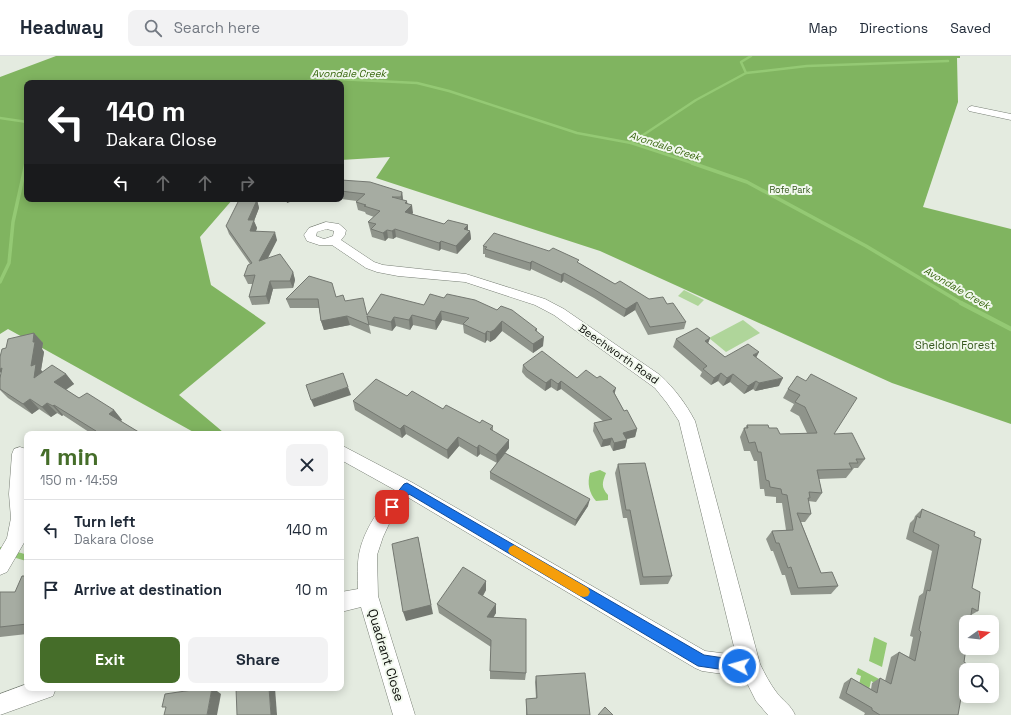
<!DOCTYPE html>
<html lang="en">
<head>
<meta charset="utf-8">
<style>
  :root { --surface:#fff; --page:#f2f2f3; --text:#1f2937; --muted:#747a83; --line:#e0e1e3; --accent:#456d29 }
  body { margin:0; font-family:"Space Grotesk",sans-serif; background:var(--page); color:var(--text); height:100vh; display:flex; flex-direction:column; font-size:15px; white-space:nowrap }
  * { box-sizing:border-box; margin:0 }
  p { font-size:13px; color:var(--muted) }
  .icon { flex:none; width:22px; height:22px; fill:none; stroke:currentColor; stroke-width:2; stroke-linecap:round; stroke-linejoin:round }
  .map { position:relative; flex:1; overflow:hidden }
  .details { position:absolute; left:24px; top:375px; width:320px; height:260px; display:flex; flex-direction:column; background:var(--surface); border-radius:8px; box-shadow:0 2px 10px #0003 }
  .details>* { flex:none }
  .top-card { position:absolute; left:24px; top:24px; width:320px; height:122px; border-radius:8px; box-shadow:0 2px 10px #0003; background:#202124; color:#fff; overflow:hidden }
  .needle { width:26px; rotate:75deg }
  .buttons { position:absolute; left:959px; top:559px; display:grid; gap:8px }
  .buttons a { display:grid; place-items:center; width:40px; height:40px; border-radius:8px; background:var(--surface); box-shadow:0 2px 10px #0003; font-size:20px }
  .pin { position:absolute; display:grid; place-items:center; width:34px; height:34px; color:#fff; margin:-17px; border-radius:8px; box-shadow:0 2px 6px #0006 }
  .me { position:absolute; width:44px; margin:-22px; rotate:276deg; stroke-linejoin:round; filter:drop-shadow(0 0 3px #0008) }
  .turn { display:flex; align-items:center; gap:14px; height:84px; padding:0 16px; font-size:18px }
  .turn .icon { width:52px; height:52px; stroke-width:2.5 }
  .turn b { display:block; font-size:28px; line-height:34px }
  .lanes { display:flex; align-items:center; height:38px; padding:0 16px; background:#0003; justify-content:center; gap:20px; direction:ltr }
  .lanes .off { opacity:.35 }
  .round { display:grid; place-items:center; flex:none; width:42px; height:42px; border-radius:8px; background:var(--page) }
  .overview { display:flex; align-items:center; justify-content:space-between; height:68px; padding:0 16px }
  h1 { font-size:24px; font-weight:800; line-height:30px; color:var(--accent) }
  .primary-button { display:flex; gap:8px; margin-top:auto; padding:8px 16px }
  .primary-button a { flex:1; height:46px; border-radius:8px; background:var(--accent); color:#fff; font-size:16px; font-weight:800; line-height:46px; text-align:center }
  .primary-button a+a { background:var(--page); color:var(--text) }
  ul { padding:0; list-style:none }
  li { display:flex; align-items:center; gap:12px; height:60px; padding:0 16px; border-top:1px solid var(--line) }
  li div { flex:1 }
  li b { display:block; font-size:15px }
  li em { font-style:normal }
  header { display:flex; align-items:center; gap:24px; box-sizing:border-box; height:56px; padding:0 20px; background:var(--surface); border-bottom:1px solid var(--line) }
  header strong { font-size:19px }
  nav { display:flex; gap:22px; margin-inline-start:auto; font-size:14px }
  .search { width:280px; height:36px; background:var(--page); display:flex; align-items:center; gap:10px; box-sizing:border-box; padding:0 14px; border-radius:8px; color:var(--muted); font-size:15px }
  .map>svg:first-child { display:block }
  .green { fill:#afd59a }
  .forest { fill:#80b460 }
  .water { fill:#94c974 }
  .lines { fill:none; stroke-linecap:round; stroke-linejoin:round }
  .stream-far3 { stroke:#94c974; stroke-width:2.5 }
  .stream-far2 { stroke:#94c974; stroke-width:3.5 }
  .stream-far1 { stroke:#94c974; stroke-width:4.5 }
  .stream { stroke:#94c974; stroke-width:6 }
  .minor-casing { stroke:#787f75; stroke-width:1 }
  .minor { fill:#fff; fill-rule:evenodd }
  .wall { fill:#8f948b }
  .shaded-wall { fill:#747871 }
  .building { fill:#a6aca2; stroke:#747871 }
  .route { fill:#1a73e8; stroke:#114b97 }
  .slow { fill:#f59e0b }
  .labels { text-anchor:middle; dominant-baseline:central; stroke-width:4; stroke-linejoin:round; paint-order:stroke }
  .far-park-label { font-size:9px; fill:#35571d; stroke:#f1f8ed }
  .far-water-label { font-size:10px; font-style:italic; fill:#36650c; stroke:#f1f8ed }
  .park-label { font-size:11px; fill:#35571d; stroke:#f1f8ed }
  .street-label { font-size:11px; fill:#0c0e0a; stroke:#f1f8ed }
  .near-street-label { font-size:13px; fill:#0c0e0a; stroke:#f1f8ed }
</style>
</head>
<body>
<header>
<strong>Headway</strong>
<div class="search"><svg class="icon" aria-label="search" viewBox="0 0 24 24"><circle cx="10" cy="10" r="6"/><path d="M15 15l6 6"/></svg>Search here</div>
<nav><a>Map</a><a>Directions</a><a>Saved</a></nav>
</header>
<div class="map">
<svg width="1011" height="659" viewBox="0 0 1011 659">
  <rect width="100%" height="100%" fill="#e4ebe0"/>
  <g class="green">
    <path d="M684 234 704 244 698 250 678 240Z"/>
    <path d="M743 264 760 277 726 296 709 282Z"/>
  </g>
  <path class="forest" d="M56 0H960V2H957L958 46 923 151 1011 173V368L892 327 600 195 376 122 390 101 341 104V27H27V143H233L200 181 211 229 266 267 179 339 223 376 234 378H197L8 273 0 278V21Z"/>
  <g class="water">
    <path d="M600 414 606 417C602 427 601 431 608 439V444L596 445C589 437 587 427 590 417Z"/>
    <path d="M874 581 887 587 882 611 869 605Z"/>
    <path d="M858 612 904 636 889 635 871 625 868 638 858 633 861 620 856 618Z"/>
  </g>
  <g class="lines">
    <g class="stream-far3">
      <path d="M746 17 807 10 948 5"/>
      <path d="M282 27 337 23 417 27 449 35 577 77 631 87 695 108"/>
      <path d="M0 62 27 66"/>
      <path d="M631 87 696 44 746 17 741 6 751 0"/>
      <path d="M26 108 27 103"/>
    </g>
    <g class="stream-far2">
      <path d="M692 107 747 126 866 190 963 248"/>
      <path d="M0 226 9 207 13 166 26 107"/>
    </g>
    <path class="stream-far1" d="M961 247 1011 273"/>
    <path class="stream" d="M0 494 27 502"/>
    <g class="minor-casing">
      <g id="minor">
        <path d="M972 50 1011 58V64L969 55 967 53 969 51Z"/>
        <path d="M326 166 339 168 346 174 345 179 341 184 374 206 383 209 466 218 545 243 564 253 660 319C675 333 686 348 695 365L760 608C765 618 770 628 777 637 783 645 791 649 795 659H768L756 645 744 621 702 615 695 612 409 442 389 468 383 481 377 499 378 540 415 659H393L361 551 341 556V536L358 533C358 522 357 509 359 498 364 473 379 453 395 434L341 404V389L413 427 705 595 736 599 679 365 667 347 655 332 554 259 535 249 465 226 398 220 377 216 366 212 332 189H319L307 185 304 179 309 172ZM327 173 334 175 333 180 324 183 316 180 317 176Z"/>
        <path d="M20 391 26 393 27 396V474L25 485 7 516 0 519V494L7 482 11 462 9 438 12 398 14 393Z"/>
        <path d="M27 628V632H56L53 640 0 659V638Z"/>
      </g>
    </g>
    <use href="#minor" class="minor"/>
  </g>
  <g class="wall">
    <path d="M341 124 402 136 403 144 408 148 413 157 412 158 444 168 468 169V174L470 175 471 183 457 198 441 193 439 195 396 181 393 183 388 182 385 185 372 181 368 166 374 161 366 158 365 156 358 154 356 146 357 145 341 143Z"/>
    <path d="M257 144 259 152 254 165 257 172 256 175 277 184 268 202 293 216 295 224 293 232 273 233 269 248 252 249 249 241 253 228H248L244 220 250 208 229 178 226 170Z"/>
    <path d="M483 190 579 207 615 228 649 243 667 248 686 266 684 273 648 279 635 254 624 261 594 242 563 225 561 227 531 213 530 215 485 201V198H483Z"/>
    <path d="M336 241 367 258 424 249 537 273V276L543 290 533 297 502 275 495 283 490 286 487 284 485 287 464 277 463 269 442 264 436 274 413 269 410 274 396 270 392 275 369 269 371 278 350 269 324 274 321 265 319 252H290L286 243Z"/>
    <path d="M34 277 43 287 42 293 44 296 41 314 43 316 66 318 74 328 66 334 79 342 114 354 122 364 92 378 63 359 62 360 57 357 51 361 39 353 32 358 8 342 0 334V322L6 292Z"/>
    <path d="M710 282 708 287 725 301H756L779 330 755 335 753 333 744 338 730 326 723 330 718 325 711 329 700 320 702 316 673 291 676 283Z"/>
    <path d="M523 309 577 322 615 338 624 355 637 373 635 381 627 383V384L625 392 613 395 610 389 601 391 593 375 594 367 603 365 561 333 557 335 551 331 545 335 526 321 522 316Z"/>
    <path d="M797 320 834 378 865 403 858 412H854L846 422 819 423 822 437 816 446 808 445 811 458 805 466H801L821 517 838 530 831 538 791 539 785 519H782L773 495H771L766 483 772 475 786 474 782 447H776V441L765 440 764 433H760L757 405H754L750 395H744L740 381 744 372H745L747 369 769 372 780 378 807 377 799 360 790 355 794 348 783 342 788 333Z"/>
    <path d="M407 340 443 353 480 367 493 370V375L509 384V392L505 397 588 450 575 470 490 423V416L497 407 480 398 477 401 459 390 448 403 406 378 402 382 355 354 353 345Z"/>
    <path d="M618 408 672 520 668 528 640 529 627 462H623L615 417Z"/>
    <path d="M922 453 974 480 972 532 978 555 971 559 964 606 958 659H864L865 657 839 642 844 627 851 622 871 633 872 627 880 622 885 625 891 601 899 596 909 601 913 581 910 580 919 540 923 537 932 495 906 483 910 467 914 463 915 460Z"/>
    <path d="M27 520V578L0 581V536H15Z"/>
    <path d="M486 525V534L483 540 496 548V557L493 562 526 617 525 624 490 623V615L491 591 439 557 437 548Z"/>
    <path d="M536 620 590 659H526V643L536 642 535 626Z"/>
  </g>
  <g class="shaded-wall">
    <path d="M402 136 403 144 402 149 401 141Z"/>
    <path d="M286 143H299L287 147Z"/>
    <path d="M305 143H315L306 146Z"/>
    <path d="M257 144 259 152 254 165 257 172 253 183 250 175 248 164Z"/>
    <path d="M407 145 408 153 412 149 413 157 406 164 405 156V147Z"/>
    <path d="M468 169V177L464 173Z"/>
    <path d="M395 173 396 181 393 183 392 175Z"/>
    <path d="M387 174 388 182 385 185 383 177Z"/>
    <path d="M470 175 471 183 457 198 456 190Z"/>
    <path d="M275 176 277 184 262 213 259 205Z"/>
    <path d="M441 185V193L439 195V187Z"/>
    <path d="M532 205 531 213 530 215V207Z"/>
    <path d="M293 216 295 224 293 232 290 225Z"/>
    <path d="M564 217 563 225 561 227V219Z"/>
    <path d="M270 225 273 233 269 248 266 240Z"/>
    <path d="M637 246 635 254 624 261 626 253Z"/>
    <path d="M441 255 442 264 436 274 435 265Z"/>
    <path d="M412 259 413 269 410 274 409 264Z"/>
    <path d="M347 260 350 269 324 274 321 265Z"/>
    <path d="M394 261 396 270 392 275 391 266Z"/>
    <path d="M502 265V275L495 283 490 286V276Z"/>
    <path d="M487 275V284L485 287V278Z"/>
    <path d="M34 277 43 287 42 293 44 296 41 314 45 319 34 322 31 310 33 286Z"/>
    <path d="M544 281 543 290 533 297V288Z"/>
    <path d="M710 282 707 290 705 285Z"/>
    <path d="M759 296 755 304 753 299Z"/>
    <path d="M2 312 7 324 0 316V313Z"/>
    <path d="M721 317 718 325 711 329 714 322Z"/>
    <path d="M66 318 74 328 62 336 54 326Z"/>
    <path d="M733 318 730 326 723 330 727 322Z"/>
    <path d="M783 322 779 330 755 335 759 327Z"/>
    <path d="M551 323V331L545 335 546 327Z"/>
    <path d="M561 325V333L557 335 558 328Z"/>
    <path d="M756 325 753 333 744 338 748 330Z"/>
    <path d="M348 331 351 339 314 351 311 344Z"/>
    <path d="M616 332 614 340 613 335Z"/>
    <path d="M30 343 39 353 32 358 23 348Z"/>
    <path d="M47 347 57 357 51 361 42 351Z"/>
    <path d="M54 349 63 359 62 360 53 350Z"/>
    <path d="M114 354 122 364 117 368 109 358Z"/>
    <path d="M404 369 406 378 402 382 400 373Z"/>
    <path d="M637 373 635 381 622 384 623 377Z"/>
    <path d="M458 381 459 390 448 403 447 394Z"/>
    <path d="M612 382 610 389 601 391 603 384Z"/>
    <path d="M509 384V392L497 407 496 399Z"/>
    <path d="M627 384 625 392 613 395 614 387Z"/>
    <path d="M479 389 480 398 477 401V392Z"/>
    <path d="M590 443 588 450 575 470 576 464Z"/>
    <path d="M418 481 433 558 406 565 403 556Z"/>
    <path d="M486 525V534L479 546 478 537Z"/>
    <path d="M496 548V557L488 570 487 561Z"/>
    <path d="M212 632H213L221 638 217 659H207Z"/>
    <path d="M269 632H275L277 659H271Z"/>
  </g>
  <g class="building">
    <path d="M341 124 370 126 402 136 401 141H392L407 145 405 147 412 149 405 156 444 168 448 164 468 169 464 173 470 175 456 190 441 185 439 187 395 173 392 175 387 174 383 177 371 173 376 168 368 166 380 155 364 150 366 149 356 146 365 138 341 135Z"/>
    <path d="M239 144H257L248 164H254L250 175 275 176 259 205 280 198 293 216 290 225H270L266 240 249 241 255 219 244 220 248 209 252 207 226 170Z"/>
    <path d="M494 177 549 195 553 192 579 204 577 206 615 228 620 225 649 243 663 241 667 248 673 247 686 266 650 271 637 246 626 253 595 234 564 217 561 219 532 205 530 207 485 193 487 191 483 190Z"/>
    <path d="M309 220 332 227 336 241 343 239 345 245 363 242 367 259 381 238 424 249 430 238 444 242 447 238 475 244 497 254 501 250 512 254 537 273 535 274 544 281 533 288 502 265 494 274 490 276 487 275 485 278 463 268 469 262 441 255 435 265 412 259 409 264 394 261 391 266 367 260 369 269 347 260 321 265 318 243H286Z"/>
    <path d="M697 272 710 282 705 285 725 301 748 288 759 296 753 299 783 322 759 327 756 325 748 330 733 318 727 322 721 317 714 322 703 313 707 310 676 283Z"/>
    <path d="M34 277 33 286H35L31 310 36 308 34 322 52 309 66 318 54 326 79 342 87 337 114 354 109 358 142 378H92L96 375 54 349 53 350 47 347 42 351 30 343 23 348 0 333V322L2 312 0 313V301L2 293 6 292 8 283Z"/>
    <path d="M542 295 577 322 586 314 597 322 600 320 616 332 613 335 624 355 627 354 637 373 623 377 627 384 614 387 612 382 603 384 594 367 612 363 561 325 558 328 551 323 546 327 527 314 523 309Z"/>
    <path d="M343 317 348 331 311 344 306 329Z"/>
    <path d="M811 318 857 342 834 378 852 377 865 403H856L858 407H849L852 413 817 414 822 437 809 436 810 442H808L811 458 797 457 821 517 832 516 838 530 798 532 791 511 788 512 779 487H776L772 475 793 474 787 439 782 438 781 433 770 431 769 425 766 424 761 396H758L755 386 749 387 744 372H748L747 369H768L769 372H777L780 378 817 377 805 351 795 346 800 339 788 333 797 320 806 325Z"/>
    <path d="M376 323 407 340 412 335 443 353 446 349 480 367 482 364 493 370 490 373 509 384 496 399 479 389 477 392 458 381 447 394 404 369 400 373 353 345Z"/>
    <path d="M505 397 590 443 576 464 490 416Z"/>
    <path d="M645 407 672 520 643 521 630 454H626L618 408Z"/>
    <path d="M922 453 975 476 974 480 981 483 972 532 980 536 978 555 972 552 970 566H966V592L964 606 967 608 958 659H880L872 654V652L846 637 851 622 877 637 880 622 891 628 899 596 915 605 921 576 919 574 927 534 930 535 939 489 913 476 917 460 920 462Z"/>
    <path d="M418 481 431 549 403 556 392 488Z"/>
    <path d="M463 511 486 525 478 537 496 548 487 561 526 563V617L490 615 491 584 437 548Z"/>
    <path d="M22 520H27V568L0 571V536H15Z"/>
    <path d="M585 617 590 659H527L526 643 537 642 536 620Z"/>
    <path d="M206 632H212L207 659H164L166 651H162L165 638Z"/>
    <path d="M236 632H269L271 659H237Z"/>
    <path d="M605 651 613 659H598Z"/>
  </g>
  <path class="route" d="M407 427 704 599 744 605 746 610 744 614 739 616 698 610 409 438 396 454 392 456 388 454 387 451 388 448 404 428Z"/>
  <path class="slow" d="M514 489 588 532 590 536 588 540 584 541 580 540 510 498 508 495 510 491Z"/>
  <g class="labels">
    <g class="far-park-label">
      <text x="790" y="134">Rofe Park</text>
    </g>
    <g class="far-water-label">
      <text x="349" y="17">Avondale Creek</text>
      <text transform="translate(665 90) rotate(18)">Avondale Creek</text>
      <text transform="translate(957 232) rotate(30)">Avondale Creek</text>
    </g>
    <g class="park-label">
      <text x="955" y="289">Sheldon Forest</text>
    </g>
    <g class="street-label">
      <text transform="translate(619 298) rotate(35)">Beechworth Road</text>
    </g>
    <g class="near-street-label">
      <text transform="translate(386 599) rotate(73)">Quadrant Close</text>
    </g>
  </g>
</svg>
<div class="buttons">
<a><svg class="needle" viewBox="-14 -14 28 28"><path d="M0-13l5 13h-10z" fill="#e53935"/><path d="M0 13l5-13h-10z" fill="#747a83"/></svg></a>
<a><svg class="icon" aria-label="search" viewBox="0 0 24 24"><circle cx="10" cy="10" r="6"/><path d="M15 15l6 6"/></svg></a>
</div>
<div class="pin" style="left:392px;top:451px;background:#d93025"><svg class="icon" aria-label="arrive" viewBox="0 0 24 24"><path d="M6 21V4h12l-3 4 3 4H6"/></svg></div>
<svg class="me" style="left:739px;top:610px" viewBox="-20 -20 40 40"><circle r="17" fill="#1a73e8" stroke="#fff" stroke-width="3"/><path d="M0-11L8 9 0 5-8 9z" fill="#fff"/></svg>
<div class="top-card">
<div class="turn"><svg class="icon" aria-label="left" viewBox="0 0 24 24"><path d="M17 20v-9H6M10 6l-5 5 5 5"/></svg><div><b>140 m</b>Dakara Close</div></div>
<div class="lanes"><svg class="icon" aria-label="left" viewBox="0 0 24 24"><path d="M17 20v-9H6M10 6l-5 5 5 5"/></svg><svg class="icon off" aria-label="ahead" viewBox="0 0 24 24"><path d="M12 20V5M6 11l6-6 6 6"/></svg><svg class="icon off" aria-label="ahead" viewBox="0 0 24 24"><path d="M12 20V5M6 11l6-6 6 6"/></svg><svg class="icon off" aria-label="right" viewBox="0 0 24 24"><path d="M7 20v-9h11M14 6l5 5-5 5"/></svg></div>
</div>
<section class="details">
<div class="overview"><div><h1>1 min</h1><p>150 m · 14:59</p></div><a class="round"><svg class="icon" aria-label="close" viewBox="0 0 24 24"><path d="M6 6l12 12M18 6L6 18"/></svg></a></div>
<ul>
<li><svg class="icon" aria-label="left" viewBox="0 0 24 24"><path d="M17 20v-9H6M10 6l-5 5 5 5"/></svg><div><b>Turn left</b><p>Dakara Close</p></div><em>140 m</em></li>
<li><svg class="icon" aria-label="arrive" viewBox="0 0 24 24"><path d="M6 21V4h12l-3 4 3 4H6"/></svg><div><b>Arrive at destination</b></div><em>10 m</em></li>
</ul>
<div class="primary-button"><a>Exit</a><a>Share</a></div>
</section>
</div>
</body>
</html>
